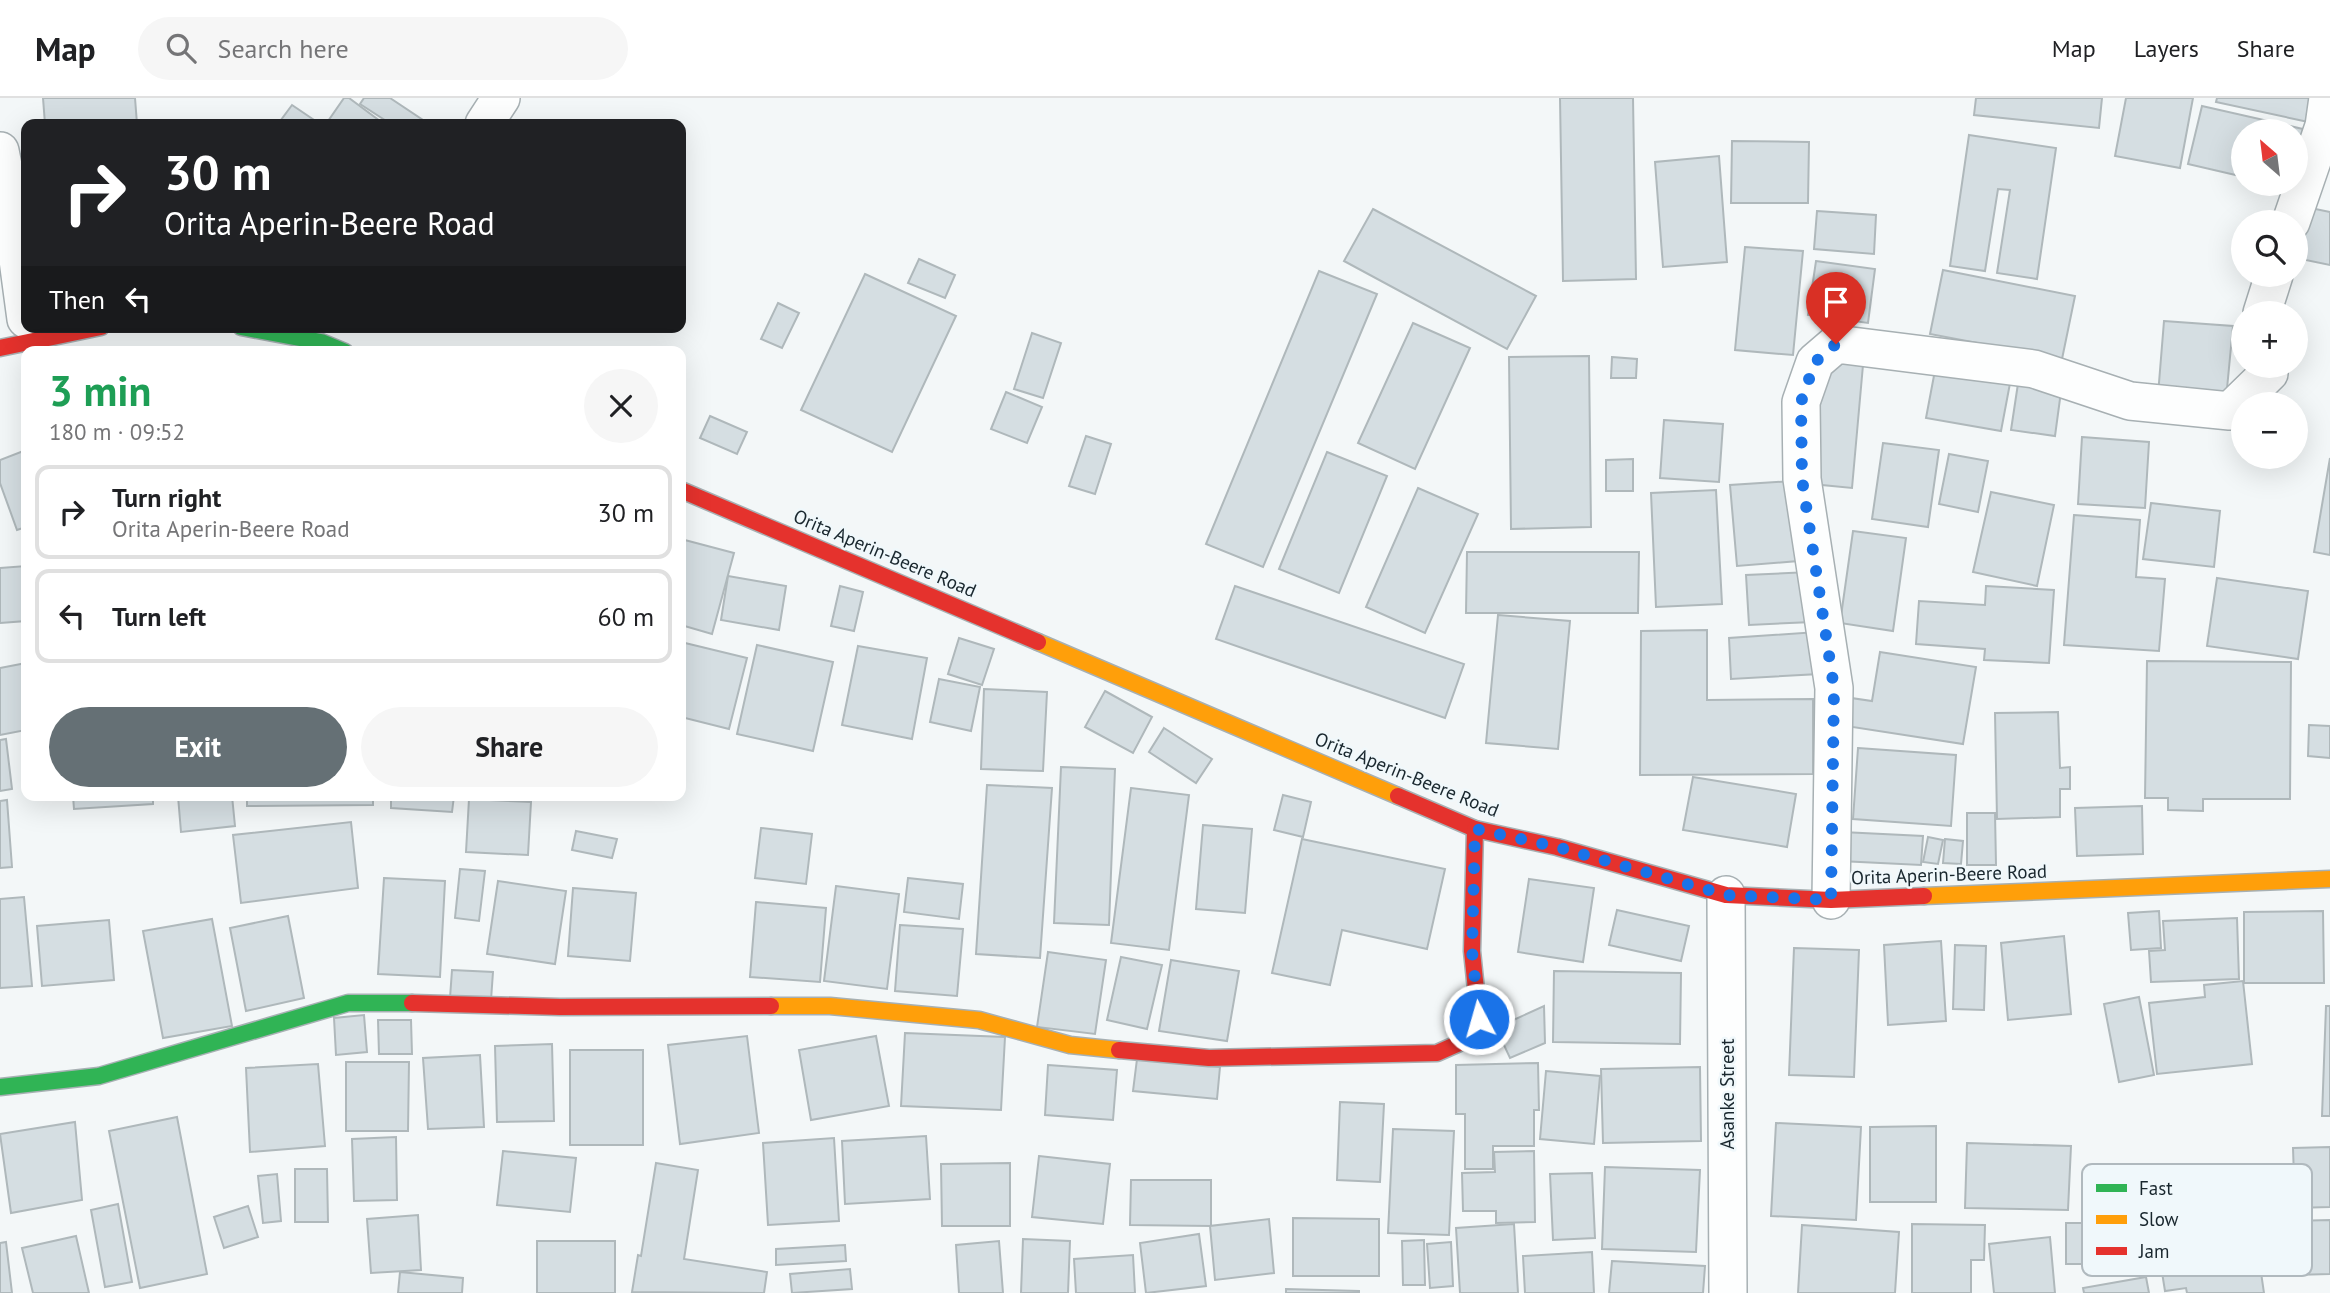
<!DOCTYPE html>
<html lang="en">
<head>
<meta charset="utf-8">
<style>
  :root { --surface:#fff; --page:#f6f6f6; --text:#202124; --muted:#757577; --line:#e0e0e0; --accent:#657075 }
  body { margin:0; font-family:"PT Sans",sans-serif; background:var(--page); color:var(--text); height:100vh; display:flex; flex-direction:column; font-size:26px; white-space:nowrap }
  * { box-sizing:border-box; margin:0 }
  p { font-size:23px; color:var(--muted) }
  .icon { flex:none; width:38px; height:38px; fill:none; stroke:currentColor; stroke-width:2; stroke-linecap:round; stroke-linejoin:round }
  .map { position:relative; flex:1; overflow:hidden }
  .sheet { position:absolute; left:21px; top:248px; width:665px; height:455px; display:flex; flex-direction:column; background:var(--surface); border-radius:14px; box-shadow:0 7px 28px #0002 }
  .sheet>* { flex:none }
  .banner { position:absolute; left:21px; top:21px; width:665px; height:214px; border-radius:14px; box-shadow:0 7px 28px #0002; background:#202124; color:#fff; overflow:hidden }
  .needle { width:46px; rotate:332deg }
  .buttons { position:absolute; left:2231px; top:21px; display:grid; gap:14px }
  .buttons a { display:grid; place-items:center; width:77px; height:77px; border-radius:50%; background:var(--surface); box-shadow:0 7px 28px #0002; font-size:35px }
  .pin { position:absolute; display:grid; place-items:center; width:60px; height:60px; color:#fff; margin:-72px -30px; border-radius:50% 50% 50% 0; rotate:-45deg; box-shadow:0 0 7px #0007 }
  .pin .icon { rotate:45deg }
  .me { position:absolute; width:77px; margin:-38px; rotate:354deg; stroke-linejoin:round; filter:drop-shadow(0 0 5px #0008) }
  .turn { display:flex; align-items:center; gap:24px; height:147px; padding:0 28px; font-size:32px }
  .turn .icon { width:91px; height:91px; stroke-width:2.5 }
  .turn b { display:block; font-size:49px; line-height:60px }
  .then { display:flex; align-items:center; height:66px; padding:0 28px; background:#0003; gap:14px; font-size:26px }
  .round { display:grid; place-items:center; flex:none; width:74px; height:74px; border-radius:37px; background:var(--page) }
  .summary { display:flex; align-items:center; justify-content:space-between; height:119px; padding:0 28px }
  h1 { font-size:42px; font-weight:700; line-height:52px; color:#1e9e55 }
  .cta { display:flex; gap:14px; margin-top:auto; padding:14px 28px }
  .cta a { flex:1; height:80px; border-radius:42px; background:var(--accent); color:#fff; font-size:28px; font-weight:700; line-height:80px; text-align:center }
  .cta a+a { background:var(--page); color:var(--text) }
  ul { padding:0; list-style:none }
  li { display:flex; align-items:center; gap:21px; height:94px; margin:0 14px 10px; padding:0 14px; border:4px solid var(--line); border-radius:14px }
  li div { flex:1 }
  li b { display:block; font-size:26px }
  li em { font-style:normal }
  header { display:flex; align-items:center; gap:42px; box-sizing:border-box; height:98px; padding:0 35px; background:var(--surface); border-bottom:2px solid var(--line) }
  header strong { font-size:33px }
  nav { display:flex; gap:38px; margin-inline-start:auto; font-size:24px }
  .search { width:490px; height:63px; background:var(--page); display:flex; align-items:center; gap:18px; box-sizing:border-box; padding:0 24px; border-radius:38px; color:var(--muted); font-size:26px }
  .map>svg:first-child { display:block }
  .building { fill:#d5dee2; stroke:#afb8bb; stroke-width:2 }
  .lines { fill:none; stroke-linecap:round; stroke-linejoin:round }
  .street-casing { stroke:#a7b0b3; stroke-width:40 }
  .fast-casing { stroke:#a7b0b3; stroke-width:19 }
  .slow-casing { stroke:#a7b0b3; stroke-width:19 }
  .jam-casing { stroke:#a7b0b3; stroke-width:19 }
  .street { stroke:#fdfefe; stroke-width:37 }
  .fast { stroke:#30b455; stroke-width:16 }
  .slow { stroke:#ff9f0a; stroke-width:16 }
  .jam { stroke:#e5322d; stroke-width:16 }
  .route { stroke:#1a73e8; stroke-width:12; stroke-dasharray:0 21.6 }
  .labels { text-anchor:middle; dominant-baseline:central; stroke-width:5; stroke-linejoin:round; paint-order:stroke }
  .street-label { font-size:19px; fill:#19272e; stroke:#f0f8fb }
  .key { fill:#f0f8fb; stroke:#b0b9be; stroke-width:2 }
  .key-label { font-size:19px; fill:#19272e }
</style>
</head>
<body>
<header>
<strong>Map</strong>
<div class="search"><svg class="icon" aria-label="search" viewBox="0 0 24 24"><circle cx="10" cy="10" r="6"/><path d="M15 15l6 6"/></svg>Search here</div>
<nav><a>Map</a><a>Layers</a><a>Share</a></nav>
</header>
<div class="map">
<svg width="2330" height="1195" viewBox="0 0 2330 1195">
  <rect width="100%" height="100%" fill="#f3f7f8"/>
  <g class="building">
    <path d="M43 0H135L137 26H45Z"/>
    <path d="M344 0H349L384 26H326Z"/>
    <path d="M364 0H390L429 26H391L360 6Z"/>
    <path d="M1560 0H1633L1636 181 1563 183Z"/>
    <path d="M1976 0H2102L2099 30 1974 17Z"/>
    <path d="M2126 0H2193L2180 70 2115 58Z"/>
    <path d="M2217 0H2318L2313 25 2216 4Z"/>
    <path d="M292 7 320 26H278Z"/>
    <path d="M2202 8 2303 31 2296 63V33H2244V79L2188 66Z"/>
    <path d="M1969 37 2056 50 2037 181 1997 175 2010 92 1998 91 1985 173 1950 168Z"/>
    <path d="M1732 43 1809 44 1808 105H1731Z"/>
    <path d="M1719 58 1727 164 1663 169 1655 64Z"/>
    <path d="M2301 108 2330 114V167L2296 160V131Z"/>
    <path d="M1373 111 1536 198 1507 251 1344 163Z"/>
    <path d="M1817 113 1876 117 1874 156 1814 151Z"/>
    <path d="M1745 149 1803 153 1793 257 1735 252Z"/>
    <path d="M919 161 955 177 945 200 908 185Z"/>
    <path d="M1816 163 1875 171 1868 225 1808 217Z"/>
    <path d="M1943 172 2075 198 2062 261 1930 236Z"/>
    <path d="M1319 173 1377 196 1263 469 1206 446Z"/>
    <path d="M865 176 956 218 892 354 801 312Z"/>
    <path d="M778 205 799 215 782 250 761 241Z"/>
    <path d="M2164 223 2233 228 2226 301 2158 297Z"/>
    <path d="M1413 225 1470 250 1415 371 1358 345Z"/>
    <path d="M1032 235 1061 245 1043 300 1014 291Z"/>
    <path d="M1589 258 1591 429 1511 431 1509 259Z"/>
    <path d="M1612 259 1637 261 1636 280H1611Z"/>
    <path d="M1822 264 1863 267 1852 390 1812 386Z"/>
    <path d="M1936 267 2011 280 2001 333 1926 320Z"/>
    <path d="M2019 279 2062 286 2055 338 2011 332Z"/>
    <path d="M1006 294 1042 309 1027 345 991 331Z"/>
    <path d="M710 318 747 334 737 356 700 340Z"/>
    <path d="M1664 322 1723 326 1719 384 1660 380Z"/>
    <path d="M1086 338 1111 346 1095 396 1069 388Z"/>
    <path d="M2082 339 2149 344 2145 410 2078 406Z"/>
    <path d="M1883 345 1939 352 1928 429 1872 421Z"/>
    <path d="M26 352V429L17 432 0 385V362Z"/>
    <path d="M1327 354 1387 378 1339 495 1279 471Z"/>
    <path d="M1949 356 1988 363 1978 414 1939 406Z"/>
    <path d="M2330 360V457L2314 454Z"/>
    <path d="M1633 361V393H1606V362Z"/>
    <path d="M1792 383 1798 463 1737 468 1730 387Z"/>
    <path d="M1418 390 1478 416 1425 535 1366 509Z"/>
    <path d="M1716 392 1722 506 1656 509 1651 395Z"/>
    <path d="M1991 394 2054 407 2037 488 1973 474Z"/>
    <path d="M2151 405 2220 413 2214 469 2143 461Z"/>
    <path d="M2074 417 2140 422 2136 479 2165 481 2159 553 2064 547Z"/>
    <path d="M1853 433 1906 440 1893 533 1840 525Z"/>
    <path d="M681 441 734 455 712 536 681 527Z"/>
    <path d="M1467 454H1639L1638 515H1466Z"/>
    <path d="M26 468V523L0 525V470Z"/>
    <path d="M1809 474 1812 524 1749 527 1746 477Z"/>
    <path d="M728 478 786 488 779 532 721 522Z"/>
    <path d="M2217 480 2308 493 2298 561 2207 548Z"/>
    <path d="M840 488 863 494 854 533 831 528Z"/>
    <path d="M1235 488 1464 566 1445 620 1216 541Z"/>
    <path d="M1986 488 2054 492 2049 565 1984 562 1985 551 1916 546 1919 503 1985 507Z"/>
    <path d="M1498 517 1570 523 1558 651 1486 645Z"/>
    <path d="M1707 532V602L1813 601V676L1640 677 1641 533Z"/>
    <path d="M1817 534 1819 576 1731 581 1729 540Z"/>
    <path d="M959 540 994 551 982 587 948 576Z"/>
    <path d="M681 544 747 560 729 631 681 619Z"/>
    <path d="M757 547 833 564 813 653 737 636Z"/>
    <path d="M858 548 927 560 912 641 842 627Z"/>
    <path d="M1880 554 1976 569 1963 646 1846 628 1851 600 1872 603Z"/>
    <path d="M2147 563 2291 564 2290 701H2203V713L2168 712V700H2145Z"/>
    <path d="M26 565V632L0 637V570Z"/>
    <path d="M939 581 980 589 971 633 930 624Z"/>
    <path d="M984 591 1047 594 1043 673 981 671Z"/>
    <path d="M1105 593 1152 619 1133 655 1085 629Z"/>
    <path d="M2058 614 2060 670 2070 669V691H2060V719L1997 721 1995 615Z"/>
    <path d="M2309 627 2330 628V660L2308 658Z"/>
    <path d="M1164 630 1212 661 1196 685 1149 654Z"/>
    <path d="M6 641 12 691 0 693V642Z"/>
    <path d="M1858 650 1956 657 1951 728 1853 721Z"/>
    <path d="M1061 669 1115 671 1109 827 1054 825Z"/>
    <path d="M1693 679 1796 696 1787 749 1683 732Z"/>
    <path d="M987 687 1052 690 1040 860 976 856Z"/>
    <path d="M1131 690 1189 697 1169 852 1111 845Z"/>
    <path d="M1283 697 1311 704 1303 739 1274 732Z"/>
    <path d="M73 698H153V706L74 711Z"/>
    <path d="M178 698H232L235 728 181 734Z"/>
    <path d="M247 698H373V707L247 708Z"/>
    <path d="M391 698H454L452 714 391 710Z"/>
    <path d="M469 701 531 704 528 757 466 754Z"/>
    <path d="M7 702 12 769 0 770V703Z"/>
    <path d="M2142 708 2143 756 2077 758 2075 710Z"/>
    <path d="M1967 715H1995L1996 767H1967Z"/>
    <path d="M351 724 358 790 241 805 233 737Z"/>
    <path d="M1203 727 1252 731 1245 815 1196 811Z"/>
    <path d="M761 730 812 736 806 786 755 780Z"/>
    <path d="M576 733 617 741 612 760 572 752Z"/>
    <path d="M1842 734 1923 738 1921 767 1840 763Z"/>
    <path d="M1928 739 1943 742 1938 766 1923 764Z"/>
    <path d="M1302 741 1445 771 1427 851 1342 832 1330 887 1272 875Z"/>
    <path d="M1945 741 1963 743 1961 766 1943 765Z"/>
    <path d="M460 771 485 773 479 823 455 820Z"/>
    <path d="M384 780 445 783 440 879 378 876Z"/>
    <path d="M908 780 963 786 959 821 904 814Z"/>
    <path d="M1529 781 1594 790 1583 864 1518 854Z"/>
    <path d="M498 783 566 793 555 866 487 856Z"/>
    <path d="M836 788 899 796 887 891 824 883Z"/>
    <path d="M573 790 636 795 630 863 568 858Z"/>
    <path d="M24 799 32 888 0 890V801Z"/>
    <path d="M756 804 826 810 820 884 750 879Z"/>
    <path d="M1617 812 1689 828 1681 863 1609 847Z"/>
    <path d="M2159 813 2161 850 2131 852 2128 815Z"/>
    <path d="M2323 813 2324 885H2244V814Z"/>
    <path d="M288 818 304 900 246 913 230 830Z"/>
    <path d="M2237 820 2239 881 2151 884 2149 853 2165 852 2163 823Z"/>
    <path d="M212 821 232 928 163 940 143 833Z"/>
    <path d="M109 822 114 882 42 888 37 828Z"/>
    <path d="M900 827 963 831 957 898 895 893Z"/>
    <path d="M2064 838 2071 916 2008 922 2001 845Z"/>
    <path d="M1941 843 1946 923 1888 927 1884 847Z"/>
    <path d="M1955 847 1986 848 1984 912 1953 911Z"/>
    <path d="M1794 850 1859 852 1854 979 1789 977Z"/>
    <path d="M1048 854 1106 862 1095 936 1037 929Z"/>
    <path d="M1121 859 1162 867 1147 931 1107 922Z"/>
    <path d="M1171 862 1239 873 1227 943 1159 933Z"/>
    <path d="M452 872 493 874 491 902 450 900Z"/>
    <path d="M1554 873 1681 875 1680 946 1553 944Z"/>
    <path d="M2243 883 2252 966 2157 976 2149 905 2205 899 2204 887Z"/>
    <path d="M2139 899 2154 977 2119 984 2104 906Z"/>
    <path d="M1544 908 1545 945 1510 960 1496 930Z"/>
    <path d="M2326 908H2330V1018H2322Z"/>
    <path d="M364 917 367 954 336 957 334 920Z"/>
    <path d="M378 922H411L412 956H379Z"/>
    <path d="M905 935 1005 939 1001 1012 901 1008Z"/>
    <path d="M747 938 759 1035 680 1046 668 947Z"/>
    <path d="M876 938 889 1008 811 1022 799 952Z"/>
    <path d="M552 946 554 1023 497 1024 495 948Z"/>
    <rect x="570" y="952" width="73" height="95"/>
    <path d="M480 957 484 1029 428 1031 423 960Z"/>
    <path d="M1137 961 1220 969 1217 1001 1133 993Z"/>
    <path d="M346 964H409L408 1033H346Z"/>
    <path d="M1538 965 1539 1012H1534V1048H1493V1071H1465V1016H1456V967Z"/>
    <path d="M318 966 325 1048 250 1054 246 970Z"/>
    <path d="M1048 967 1117 972 1113 1022 1045 1017Z"/>
    <path d="M1700 969 1701 1043 1603 1045 1601 971Z"/>
    <path d="M1546 973 1600 978 1594 1046 1540 1041Z"/>
    <path d="M1340 1004 1384 1006 1380 1084 1337 1082Z"/>
    <path d="M177 1019 207 1176 140 1190 109 1033Z"/>
    <path d="M75 1024 82 1102 11 1115 0 1036Z"/>
    <path d="M1776 1025 1861 1029 1856 1122 1771 1118Z"/>
    <path d="M1936 1028V1104H1870V1029Z"/>
    <path d="M1393 1031 1454 1033 1449 1137 1388 1135Z"/>
    <path d="M926 1038 930 1101 845 1106 842 1043Z"/>
    <path d="M396 1039 397 1102 354 1103 352 1041Z"/>
    <path d="M834 1040 839 1123 768 1127 763 1045Z"/>
    <path d="M1967 1045 2071 1048 2068 1112 1965 1110Z"/>
    <path d="M2330 1049V1109L2295 1110 2293 1050Z"/>
    <path d="M503 1053 576 1060 570 1114 497 1107Z"/>
    <path d="M1534 1053 1535 1124 1496 1125V1113H1463L1462 1075 1495 1074 1494 1054Z"/>
    <path d="M1039 1058 1110 1066 1103 1126 1032 1119Z"/>
    <path d="M656 1065 698 1072 684 1161 767 1174 764 1195 632 1194 638 1157 641 1158Z"/>
    <path d="M1010 1065V1128H942L941 1066Z"/>
    <path d="M1605 1069 1700 1072 1696 1154 1602 1151Z"/>
    <path d="M295 1071H327L328 1124H295Z"/>
    <path d="M1592 1075 1595 1140 1553 1142 1550 1076Z"/>
    <path d="M277 1076 281 1123 263 1125 258 1078Z"/>
    <path d="M1131 1082H1211V1128L1130 1127Z"/>
    <path d="M118 1106 132 1184 105 1189 91 1112Z"/>
    <path d="M248 1108 258 1139 224 1150 214 1119Z"/>
    <path d="M418 1117 421 1172 371 1175 367 1121Z"/>
    <path d="M1293 1120 1379 1121V1178H1293Z"/>
    <path d="M1269 1121 1274 1175 1215 1182 1210 1128Z"/>
    <path d="M2330 1122V1176L2294 1177 2292 1123Z"/>
    <rect x="2066" y="1125" width="48" height="41"/>
    <path d="M1514 1126 1518 1195H1460L1456 1130Z"/>
    <path d="M1912 1126 1985 1127 1984 1162H1971V1195H1912Z"/>
    <path d="M1802 1127 1899 1134 1895 1195H1798Z"/>
    <path d="M1199 1136 1206 1188 1146 1195 1140 1145Z"/>
    <path d="M76 1138 89 1195H33L22 1150Z"/>
    <path d="M2050 1139 2055 1195H1994L1989 1146Z"/>
    <path d="M1023 1141 1070 1143 1068 1195H1021Z"/>
    <path d="M1424 1142 1425 1187H1403L1402 1143Z"/>
    <rect x="537" y="1143" width="78" height="52"/>
    <path d="M999 1143 1003 1195H959L956 1147Z"/>
    <path d="M6 1144 12 1195H0V1145Z"/>
    <path d="M1451 1144 1453 1188 1430 1190 1427 1146Z"/>
    <path d="M845 1147 846 1163 776 1167V1151Z"/>
    <path d="M2257 1147 2264 1195H2187L2186 1190 2165 1193 2160 1162Z"/>
    <path d="M1592 1154 1594 1195H1525L1523 1158Z"/>
    <path d="M1133 1157 1135 1195H1076L1074 1161Z"/>
    <path d="M1612 1163 1705 1168 1703 1195H1609Z"/>
    <path d="M850 1171 852 1191 792 1195 790 1176Z"/>
    <path d="M400 1174 463 1180 462 1195H398Z"/>
    <path d="M2146 1179 2149 1195H2084L2083 1190Z"/>
    <path d="M1286 1191 1359 1193V1195H1286Z"/>
  </g>
  <g class="lines">
    <g class="street-casing">
      <g id="street">
        <path d="M484 26 501 0"/>
        <path d="M0 53 10 102 26 221"/>
        <path d="M2291 124 2324 28 2328 0"/>
        <path d="M2262 215 2274 177"/>
        <path d="M1726 797 1728 1195"/>
        <path d="M1831 802 1834 590 1802 381 1801 304 1815 264 1836 246 2034 271 2130 303 2230 313 2269 275 2268 268"/>
      </g>
    </g>
    <g class="fast-casing">
      <g id="fast">
        <path d="M241 229 321 244 345 254"/>
        <path d="M0 989 99 978 348 905H412"/>
      </g>
    </g>
    <g class="slow-casing">
      <g id="slow">
        <path d="M1038 544 1398 698"/>
        <path d="M1924 798 2330 781"/>
        <path d="M771 908H830L979 922 1070 947 1119 952"/>
      </g>
    </g>
    <g class="jam-casing">
      <g id="jam">
        <path d="M0 250 101 229"/>
        <path d="M681 392 1038 544"/>
        <path d="M1398 698 1475 731 1557 749 1726 797 1831 802 1924 798"/>
        <path d="M412 905 560 909 771 908"/>
        <path d="M1119 952 1209 960 1437 955 1464 943 1479 921 1472 853 1475 731"/>
      </g>
    </g>
    <use href="#street" class="street"/>
    <use href="#fast" class="fast"/>
    <use href="#slow" class="slow"/>
    <use href="#jam" class="jam"/>
  </g>
  <g class="lines">
    <path class="route" d="M1479 921 1472 853 1475 731 1557 749 1726 797 1831 802 1834 590 1802 381 1801 304 1815 264 1836 246"/>
  </g>
  <g class="labels">
    <g class="street-label">
      <text transform="translate(885 455) rotate(23)">Orita Aperin-Beere Road</text>
      <text transform="translate(1407 676) rotate(22)">Orita Aperin-Beere Road</text>
      <text transform="translate(1949 776) rotate(-2)">Orita Aperin-Beere Road</text>
      <text transform="translate(1727 996) rotate(-90)">Asanke Street</text>
    </g>
  </g>
  <rect x="2082" y="1066" width="230" height="112" rx="10" class="key"/>
  <rect x="2096" y="1086" width="31" height="8" fill="#30b455"/>
  <rect x="2096" y="1117" width="31" height="9" fill="#ff9f0a"/>
  <rect x="2096" y="1149" width="31" height="8" fill="#e5322d"/>
  <g class="key-label">
    <text x="2139" y="1097">Fast</text>
    <text x="2139" y="1128">Slow</text>
    <text x="2139" y="1160">Jam</text>
  </g>
</svg>
<div class="buttons">
<a><svg class="needle" viewBox="-14 -14 28 28"><path d="M0-13l5 13h-10z" fill="#e53935"/><path d="M0 13l5-13h-10z" fill="#757577"/></svg></a>
<a><svg class="icon" aria-label="search" viewBox="0 0 24 24"><circle cx="10" cy="10" r="6"/><path d="M15 15l6 6"/></svg></a>
<a>+</a>
<a>−</a>
</div>
<div class="pin" style="left:1836px;top:246px;background:#d93025"><svg class="icon" aria-label="arrive" viewBox="0 0 24 24"><path d="M6 21V4h12l-3 4 3 4H6"/></svg></div>
<svg class="me" style="left:1479px;top:921px" viewBox="-20 -20 40 40"><circle r="17" fill="#1a73e8" stroke="#fff" stroke-width="3"/><path d="M0-11L8 9 0 5-8 9z" fill="#fff"/></svg>
<div class="banner">
<div class="turn"><svg class="icon" aria-label="right" viewBox="0 0 24 24"><path d="M7 20v-9h11M14 6l5 5-5 5"/></svg><div><b>30 m</b>Orita Aperin-Beere Road</div></div>
<div class="then">Then<svg class="icon" aria-label="left" viewBox="0 0 24 24"><path d="M17 20v-9H6M10 6l-5 5 5 5"/></svg></div>
</div>
<section class="sheet">
<div class="summary"><div><h1>3 min</h1><p>180 m · 09:52</p></div><a class="round"><svg class="icon" aria-label="close" viewBox="0 0 24 24"><path d="M6 6l12 12M18 6L6 18"/></svg></a></div>
<ul>
<li><svg class="icon" aria-label="right" viewBox="0 0 24 24"><path d="M7 20v-9h11M14 6l5 5-5 5"/></svg><div><b>Turn right</b><p>Orita Aperin-Beere Road</p></div><em>30 m</em></li>
<li><svg class="icon" aria-label="left" viewBox="0 0 24 24"><path d="M17 20v-9H6M10 6l-5 5 5 5"/></svg><div><b>Turn left</b></div><em>60 m</em></li>
</ul>
<div class="cta"><a>Exit</a><a>Share</a></div>
</section>
</div>
</body>
</html>
